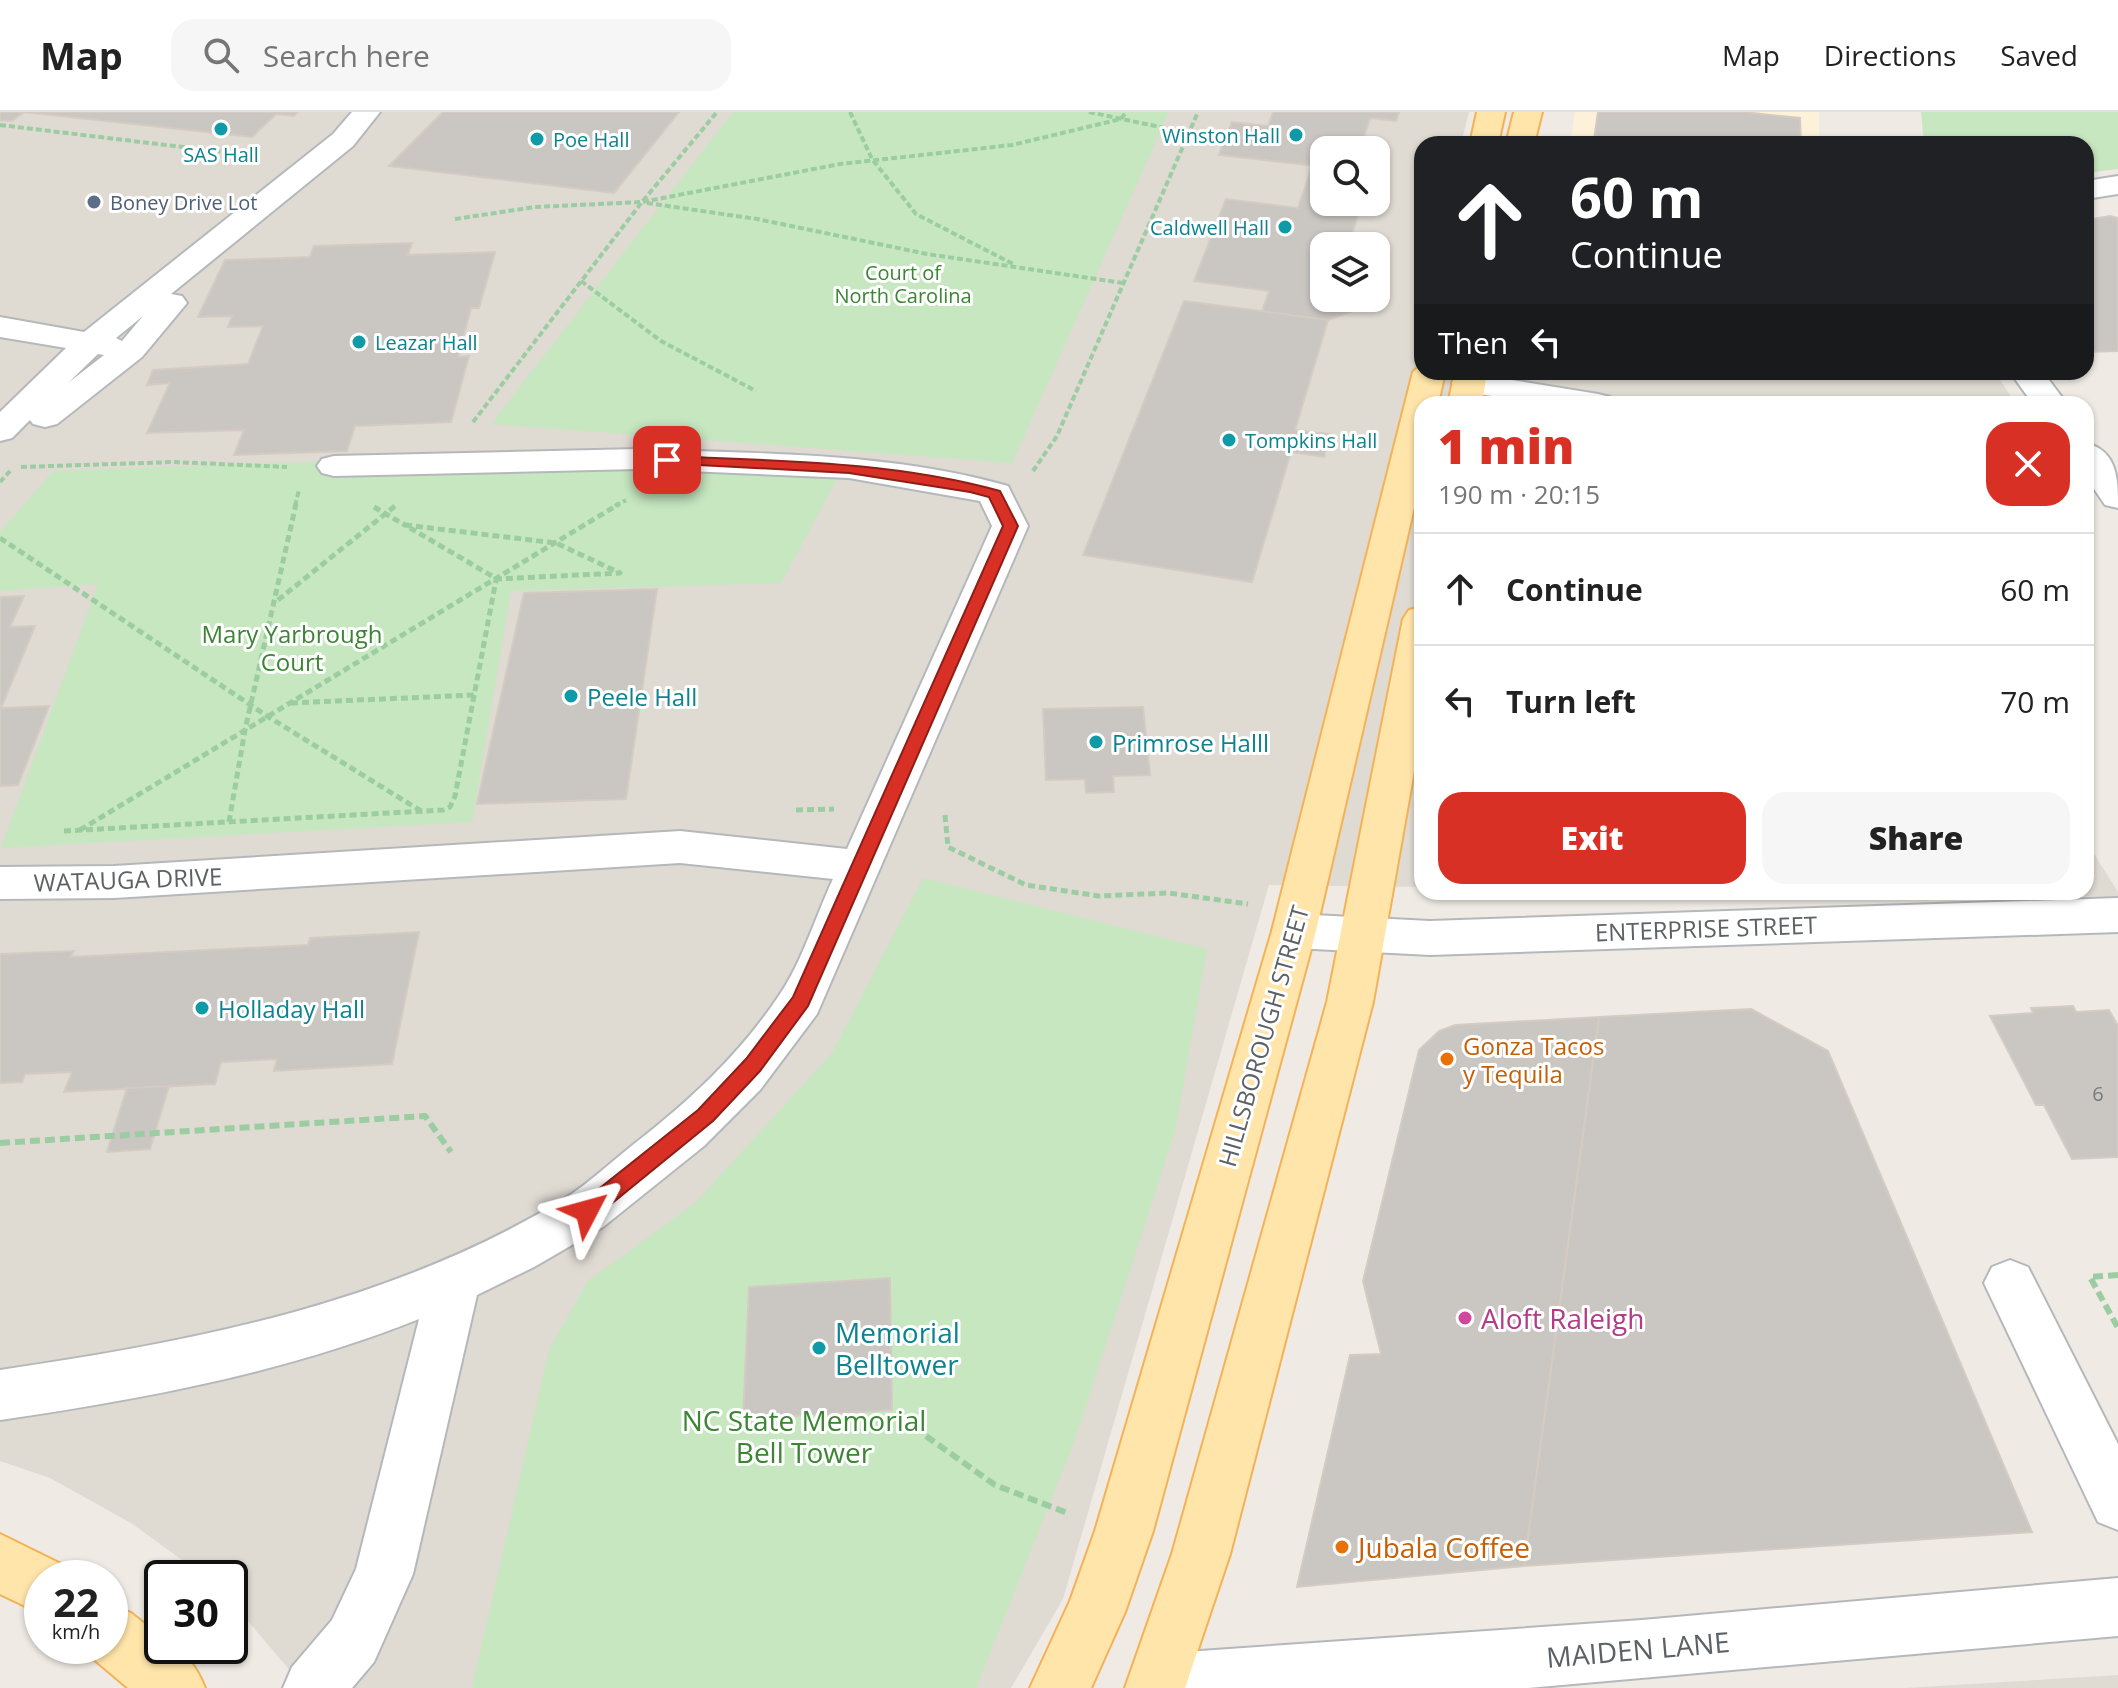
<!DOCTYPE html>
<html lang="en">
<head>
<meta charset="utf-8">
<style>
  :root { --surface:#fff; --page:#f6f6f6; --text:#222; --muted:#767676; --line:#e0e0e0; --accent:#d93025 }
  body { margin:0; font-family:"Open Sans",sans-serif; background:var(--page); color:var(--text); height:100vh; display:flex; flex-direction:column; font-size:30px; white-space:nowrap }
  * { box-sizing:border-box; margin:0 }
  p { font-size:26px; color:var(--muted) }
  .icon { flex:none; width:44px; height:44px; fill:none; stroke:currentColor; stroke-width:2; stroke-linecap:round; stroke-linejoin:round }
  .map { position:relative; flex:1; overflow:hidden }
  .details { position:absolute; left:1414px; top:284px; width:680px; height:504px; display:flex; flex-direction:column; background:var(--surface); border-radius:24px; box-shadow:0 2px 6px #0004 }
  .details>* { flex:none }
  .hud { position:absolute; left:1414px; top:24px; width:680px; height:244px; border-radius:24px; box-shadow:0 2px 6px #0004; background:#202124; color:#fff; overflow:hidden }
  .controls { position:absolute; left:1310px; top:24px; display:grid; gap:16px }
  .controls a { display:grid; place-items:center; width:80px; height:80px; border-radius:16px; background:var(--surface); box-shadow:0 2px 6px #0004; font-size:40px }
  .speed { position:absolute; left:24px; top:1448px; display:flex; gap:16px; font-size:40px; font-weight:700; text-align:center }
  .speed>* { display:grid; place-content:center; width:104px; height:104px; border-radius:50%; background:var(--surface); box-shadow:0 2px 6px #0004; line-height:1 }
  .speed small { font-size:20px; font-weight:400 }
  .speed .limit { border:4px solid #111; border-radius:12px; background:#fff; color:#111 }
  .pin { position:absolute; display:grid; place-items:center; width:68px; height:68px; color:#fff; margin:-34px; border-radius:16px; box-shadow:0 4px 12px #0006 }
  .me { position:absolute; width:88px; margin:-44px; rotate:51deg; stroke-linejoin:round; filter:drop-shadow(0 0 6px #0008) }
  .turn { display:flex; align-items:center; gap:28px; height:168px; padding:0 24px; font-size:36px }
  .turn .icon { width:104px; height:104px; stroke-width:2.5 }
  .turn b { display:block; font-size:56px; line-height:68px }
  .then { display:flex; align-items:center; height:76px; padding:0 24px; background:#0003; gap:16px; font-size:30px }
  .round { display:grid; place-items:center; flex:none; width:84px; height:84px; border-radius:24px; background:var(--page) }
  .head { display:flex; align-items:center; justify-content:space-between; height:136px; padding:0 24px }
  h1 { font-size:48px; font-weight:800; line-height:60px; color:var(--accent) }
  .cta { display:flex; gap:16px; margin-top:auto; padding:16px 24px }
  .cta a { flex:1; height:92px; border-radius:24px; background:var(--accent); color:#fff; font-size:32px; font-weight:800; line-height:92px; text-align:center }
  .cta a+a { background:var(--page); color:var(--text) }
  ul { padding:0; list-style:none }
  li { display:flex; align-items:center; gap:24px; height:112px; padding:0 24px; border-top:2px solid var(--line) }
  li div { flex:1 }
  li b { display:block; font-size:30px }
  li em { font-style:normal }
  header { display:flex; align-items:center; gap:48px; box-sizing:border-box; height:112px; padding:0 40px; background:var(--surface); border-bottom:2px solid var(--line) }
  header strong { font-size:38px }
  nav { display:flex; gap:44px; margin-inline-start:auto; font-size:28px }
  .search { width:560px; height:72px; background:var(--page); display:flex; align-items:center; gap:20px; box-sizing:border-box; padding:0 28px; border-radius:24px; color:var(--muted); font-size:30px }
  .map>svg:first-child { display:block }
  .commercial { fill:#fef1da }
  .education { fill:#dfdad2; fill-rule:evenodd }
  .green { fill:#c6e7c0 }
  .building { fill:#cac6c1; stroke:#d4ccc2; stroke-width:2 }
  .lines { fill:none; stroke-linecap:round; stroke-linejoin:round }
  .minor-casing { stroke:#b5b8bb; stroke-width:4 }
  .major-casing { stroke:#f4b258; stroke-width:4 }
  .path-far2 { stroke:#9ccda2; stroke-width:4; stroke-dasharray:6 3; stroke-linecap:butt }
  .path-far1 { stroke:#9ccda2; stroke-width:5; stroke-dasharray:7 4; stroke-linecap:butt }
  .path { stroke:#9ccda2; stroke-width:6; stroke-dasharray:10 5; stroke-linecap:butt }
  .minor { fill:#fff; fill-rule:evenodd }
  .major { fill:#ffe5a9; fill-rule:evenodd }
  .route { fill:#d93025; stroke:#8d1f18; stroke-width:2 }
  .culture-dot { fill:#0f9aa8; stroke:#fff; stroke-width:3 }
  .service-dot { fill:#5c6f8a; stroke:#fff; stroke-width:3 }
  .food-dot { fill:#e8710a; stroke:#fff; stroke-width:3 }
  .hotel-dot { fill:#d1479c; stroke:#fff; stroke-width:3 }
  .labels { text-anchor:middle; dominant-baseline:central; stroke-width:6; stroke-linejoin:round; paint-order:stroke }
  .far-culture-label { font-size:20px; fill:#0d838f; stroke:#fff; text-anchor:start }
  .far-service-label { font-size:20px; fill:#4e5e75; stroke:#fff; text-anchor:start }
  .far-park-label { font-size:20px; fill:#3b8533; stroke:#fff }
  .number-label { font-size:20px; fill:#787a7c }
  .park-label { font-size:24px; fill:#3b8533; stroke:#fff }
  .culture-label { font-size:24px; fill:#0d838f; stroke:#fff; text-anchor:start }
  .street-label { font-size:24px; fill:#5c6165; stroke:#fff }
  .food-label { font-size:24px; fill:#c56008; stroke:#fff; text-anchor:start }
  .near-hotel-label { font-size:28px; fill:#b23c85; stroke:#fff; text-anchor:start }
  .near-culture-label { font-size:28px; fill:#0d838f; stroke:#fff; text-anchor:start }
  .near-park-label { font-size:28px; fill:#3b8533; stroke:#fff }
  .near-food-label { font-size:28px; fill:#c56008; stroke:#fff; text-anchor:start }
  .near-street-label { font-size:28px; fill:#5c6165; stroke:#fff }
</style>
</head>
<body>
<header>
<strong>Map</strong>
<div class="search"><svg class="icon" aria-label="search" viewBox="0 0 24 24"><circle cx="10" cy="10" r="6"/><path d="M15 15l6 6"/></svg>Search here</div>
<nav><a>Map</a><a>Directions</a><a>Saved</a></nav>
</header>
<div class="map">
<svg width="2118" height="1576" viewBox="0 0 2118 1576">
  <rect width="100%" height="100%" fill="#efebe4"/>
  <path class="commercial" d="M1575 0H1819V32H1570Z"/>
  <g class="education">
    <path d="M0 0H1469L1461 32H1422V260H1995L2016 292H1422V775L1269 773 1063 1487 1011 1576H305L230 1488V1466H207L131 1411 50 1366 0 1349ZM1324 38H1376V90H1324ZM1324 134H1376V186H1324Z"/>
    <path d="M2086 729 2118 780V785L1769 780H2086Z"/>
    <path d="M2118 1563V1576H1905Z"/>
  </g>
  <g class="green">
    <path d="M733 0H1169L1012 351 491 312Z"/>
    <path d="M1921 0H2118V57L2086 61V32H1924Z"/>
    <path d="M564 341 839 363 781 471 511 479 472 710 1 736 98 472 0 479V420L53 359Z"/>
    <path d="M923 766 1207 837 1175 1019 1074 1330 976 1576H472L549 1238 588 1169 695 1091 832 941Z"/>
  </g>
  <g class="building">
    <path d="M0 0H298L294 4 276 2 252 25 24 0 12 9 0 8Z"/>
    <path d="M443 0H679L614 81 389 54Z"/>
    <path d="M1273 0H1399L1396 9 1370 6 1362 31 1382 33 1376 53V38H1324V55L1219 43 1232 10 1268 14Z"/>
    <path d="M1598 0H1743L1800 6 1801 32H1638L1594 27Z"/>
    <path d="M1312 54 1324 55V90H1362L1348 134H1324V186H1333L1350 200 1328 208 1262 200 1269 179 1194 169 1226 87 1298 96Z"/>
    <path d="M2110 104 2118 106V239L2087 240 2086 112H2091L2087 108Z"/>
    <path d="M412 131 408 143 495 140 479 196H471L458 245 469 244 451 310 355 314 347 339 234 343 244 318 147 321 170 271 147 273 153 258 248 252 263 214 228 215 232 204 198 205 225 148 310 145 314 134Z"/>
    <path d="M1184 189 1328 208 1295 318 1330 322 1324 345 1291 340 1252 470 1083 443Z"/>
    <path d="M657 477 626 687 477 692 524 481Z"/>
    <path d="M24 484 10 515 35 514 1 596 49 594 18 673 0 674V485Z"/>
    <path d="M1143 595 1150 663 1113 664 1114 680 1086 681 1085 667 1046 668 1043 597Z"/>
    <path d="M419 820 392 952 274 959 277 947 221 950 215 972 64 980 72 960 25 962 22 970 0 971V842L74 839 70 845 308 833 310 826Z"/>
    <path d="M2073 894 2076 900 2109 898 2118 914V1045L2072 1047 2044 993H2036L1990 904 2033 901 2031 896Z"/>
    <path d="M1751 897 1828 939 2032 1420 1524 1454 1599 905Z"/>
    <path d="M1599 905 1524 1454 1297 1475 1350 1243 1381 1242 1363 1169 1419 938 1439 919 1455 913Z"/>
    <path d="M169 974 150 1037 107 1040 127 976Z"/>
    <path d="M890 1166 892 1298 743 1307 749 1175Z"/>
  </g>
  <g class="lines">
    <g class="minor-casing">
      <g id="minor">
        <path d="M352 0H380L353 34 171 182 182 184 187 191 142 245 57 312 45 315 33 312 30 308 12 326 0 329V300L66 236 0 225V205L84 220 333 22ZM143 204 122 229 116 226ZM98 242 104 243 68 271Z"/>
        <path d="M2118 64V82L2086 87V69Z"/>
        <path d="M2010 260H2043L2067 292H2033Z"/>
        <path d="M1469 261 1598 282 1610 285 1615 292H1537L1457 278 1452 271 1457 264Z"/>
        <path d="M2086 331C2118 339 2118 368 2118 396L2105 393 2086 365Z"/>
        <path d="M639 337C762 342 888 340 1008 374L1028 414 817 902 760 978 704 1034 603 1115 534 1155 477 1183 413 1462 374 1550 352 1576H283L292 1555 332 1508 356 1457 419 1207C284 1261 143 1287 0 1308V1258C198 1229 394 1191 567 1085 589 1071 609 1052 629 1036 687 991 739 944 780 882 801 852 817 801 833 767L680 751 114 786 0 787V755L114 754 680 719 847 737 992 414 980 389 849 366 639 357 334 364 322 361 317 354 322 347 334 344Z"/>
        <path d="M2118 786V820L1430 843 1294 836 1278 831 1272 819 1278 807 1294 802 1430 809Z"/>
        <path d="M2010 1148 2028 1155 2118 1332V1418L2098 1410 1984 1171 1992 1155Z"/>
        <path d="M2118 1466V1524L1528 1576H1128L1127 1572 1136 1551 1157 1542 1642 1508Z"/>
      </g>
    </g>
    <g class="major-casing">
      <g id="major">
        <path d="M1477 0H1505L1498 32H1470Z"/>
        <path d="M1514 0H1542L1534 32H1506Z"/>
        <path d="M1422 252V260H1445L1438 292H1422V361L1316 819 1153 1419 1125 1500 1091 1576H1030L1070 1489 1095 1419 1272 819 1413 260Z"/>
        <path d="M1455 260H1487L1482 292H1448Z"/>
        <path d="M1422 495V614L1373 890 1230 1442 1185 1576H1125L1172 1442 1327 890 1403 507 1409 498Z"/>
        <path d="M0 1422 63 1453 68 1466H42V1502L0 1482Z"/>
        <path d="M110 1492 131 1501 162 1526V1534C184 1534 198 1558 205 1576H128L89 1543 85 1534H110Z"/>
      </g>
    </g>
    <g class="path-far2">
      <path d="M850 0 872 47 916 102 1013 152"/>
      <path d="M1089 0 1188 21"/>
      <path d="M0 13 257 44"/>
      <path d="M647 91 757 107 927 142 1123 171"/>
      <path d="M455 107 535 95 642 90 840 52 1012 33 1121 7 1126 0"/>
      <path d="M581 169 661 229 756 279"/>
      <path d="M473 310 642 90 717 0"/>
      <path d="M21 355 174 350 287 355"/>
      <path d="M1033 359 1057 324 1198 0"/>
      <path d="M0 370 10 359"/>
      <path d="M295 394 299 378"/>
      <path d="M615 394 626 388"/>
    </g>
    <g class="path-far1">
      <path d="M374 395 405 413"/>
      <path d="M405 413 556 431 620 461 497 467Z"/>
      <path d="M0 426 267 604 421 699"/>
      <path d="M278 488 395 394"/>
      <path d="M291 591 474 583"/>
      <path d="M796 698 834 697"/>
      <path d="M945 703 948 735 1026 773 1099 784 1169 781 1248 792"/>
      <path d="M229 710 245 618 296 392"/>
      <path d="M80 718 619 392"/>
      <path d="M64 719 443 698 450 695 455 684 496 468"/>
    </g>
    <g class="path">
      <path d="M0 1031 425 1004 451 1040"/>
      <path d="M2118 1163 2090 1165 2118 1216"/>
      <path d="M926 1324 995 1373 1070 1402"/>
    </g>
    <use href="#minor" class="minor"/>
    <use href="#major" class="major"/>
  </g>
  <path class="route" d="M667 344C778 349 892 349 1000 379L1018 414 808 894 760 959 713 1009 595 1105 587 1108 580 1105 577 1099 580 1092 698 998 746 947 793 885 1003 414 989 385 970 380 849 361 662 351 660 348Z"/>
  <g class="culture-dot">
    <circle cx="221" cy="17" r="8"/>
    <circle cx="1296" cy="23" r="8"/>
    <circle cx="537" cy="27" r="8"/>
    <circle cx="1285" cy="115" r="8"/>
    <circle cx="359" cy="230" r="8"/>
    <circle cx="1229" cy="328" r="8"/>
    <circle cx="571" cy="584" r="8"/>
    <circle cx="1096" cy="630" r="8"/>
    <circle cx="202" cy="896" r="8"/>
    <circle cx="819" cy="1236" r="8"/>
  </g>
  <circle class="service-dot" cx="94" cy="90" r="8"/>
  <g class="food-dot">
    <circle cx="1447" cy="947" r="8"/>
    <circle cx="1342" cy="1435" r="8"/>
  </g>
  <circle class="hotel-dot" cx="1465" cy="1206" r="8"/>
  <g class="labels">
    <g class="far-culture-label">
      <text x="1280" y="23" text-anchor="end">Winston Hall</text>
      <text x="553" y="27">Poe Hall</text>
      <text x="221" y="42" text-anchor="middle">SAS Hall</text>
      <text x="1269" y="115" text-anchor="end">Caldwell Hall</text>
      <text x="375" y="230">Leazar Hall</text>
      <text x="1245" y="328">Tompkins Hall</text>
    </g>
    <g class="far-service-label">
      <text x="110" y="90">Boney Drive Lot</text>
    </g>
    <g class="far-park-label">
      <text x="903" y="160">Court of<tspan x="903" dy="23">North Carolina</tspan></text>
    </g>
    <g class="number-label">
      <text x="2098" y="981">6</text>
    </g>
    <g class="park-label">
      <text x="292" y="521">Mary Yarbrough<tspan x="292" dy="28">Court</tspan></text>
    </g>
    <g class="culture-label">
      <text x="587" y="584">Peele Hall</text>
      <text x="1112" y="630">Primrose Halll</text>
      <text x="218" y="896">Holladay Hall</text>
    </g>
    <g class="street-label">
      <text transform="translate(128 767) rotate(-2)">WATAUGA DRIVE</text>
      <text transform="translate(1706 816) rotate(-2)">ENTERPRISE STREET</text>
      <text transform="translate(1263 924) rotate(-74)">HILLSBOROUGH STREET</text>
    </g>
    <g class="food-label">
      <text x="1463" y="933">Gonza Tacos<tspan x="1463" dy="28">y Tequila</tspan></text>
    </g>
    <g class="near-hotel-label">
      <text x="1481" y="1206">Aloft Raleigh</text>
    </g>
    <g class="near-culture-label">
      <text x="835" y="1220">Memorial<tspan x="835" dy="32">Belltower</tspan></text>
    </g>
    <g class="near-park-label">
      <text x="804" y="1308">NC State Memorial<tspan x="804" dy="32">Bell Tower</tspan></text>
    </g>
    <g class="near-food-label">
      <text x="1358" y="1435">Jubala Coffee</text>
    </g>
    <g class="near-street-label">
      <text transform="translate(1638 1537) rotate(-5)">MAIDEN LANE</text>
    </g>
  </g>
</svg>
<div class="controls">
<a><svg class="icon" aria-label="search" viewBox="0 0 24 24"><circle cx="10" cy="10" r="6"/><path d="M15 15l6 6"/></svg></a>
<a><svg class="icon" aria-label="layers" viewBox="0 0 24 24"><path d="M12 4l9 5-9 5-9-5zM3 14l9 5 9-5"/></svg></a>
</div>
<div class="speed"><div>22<small>km/h</small></div><div class="limit">30</div></div>
<div class="pin" style="left:667px;top:348px;background:#d93025"><svg class="icon" aria-label="arrive" viewBox="0 0 24 24"><path d="M6 21V4h12l-3 4 3 4H6"/></svg></div>
<svg class="me" style="left:587px;top:1099px" viewBox="-20 -20 40 40"><path d="M0-17L14 15 0 8-14 15z" fill="#d93025" stroke="#fff" stroke-width="4"/></svg>
<div class="hud">
<div class="turn"><svg class="icon" aria-label="ahead" viewBox="0 0 24 24"><path d="M12 20V5M6 11l6-6 6 6"/></svg><div><b>60 m</b>Continue</div></div>
<div class="then">Then<svg class="icon" aria-label="left" viewBox="0 0 24 24"><path d="M17 20v-9H6M10 6l-5 5 5 5"/></svg></div>
</div>
<section class="details">
<div class="head"><div><h1>1 min</h1><p>190 m · 20:15</p></div><a class="round" style="background:#d93025;color:#fff"><svg class="icon" aria-label="close" viewBox="0 0 24 24"><path d="M6 6l12 12M18 6L6 18"/></svg></a></div>
<ul>
<li><svg class="icon" aria-label="ahead" viewBox="0 0 24 24"><path d="M12 20V5M6 11l6-6 6 6"/></svg><div><b>Continue</b></div><em>60 m</em></li>
<li><svg class="icon" aria-label="left" viewBox="0 0 24 24"><path d="M17 20v-9H6M10 6l-5 5 5 5"/></svg><div><b>Turn left</b></div><em>70 m</em></li>
</ul>
<div class="cta"><a>Exit</a><a>Share</a></div>
</section>
</div>
</body>
</html>
